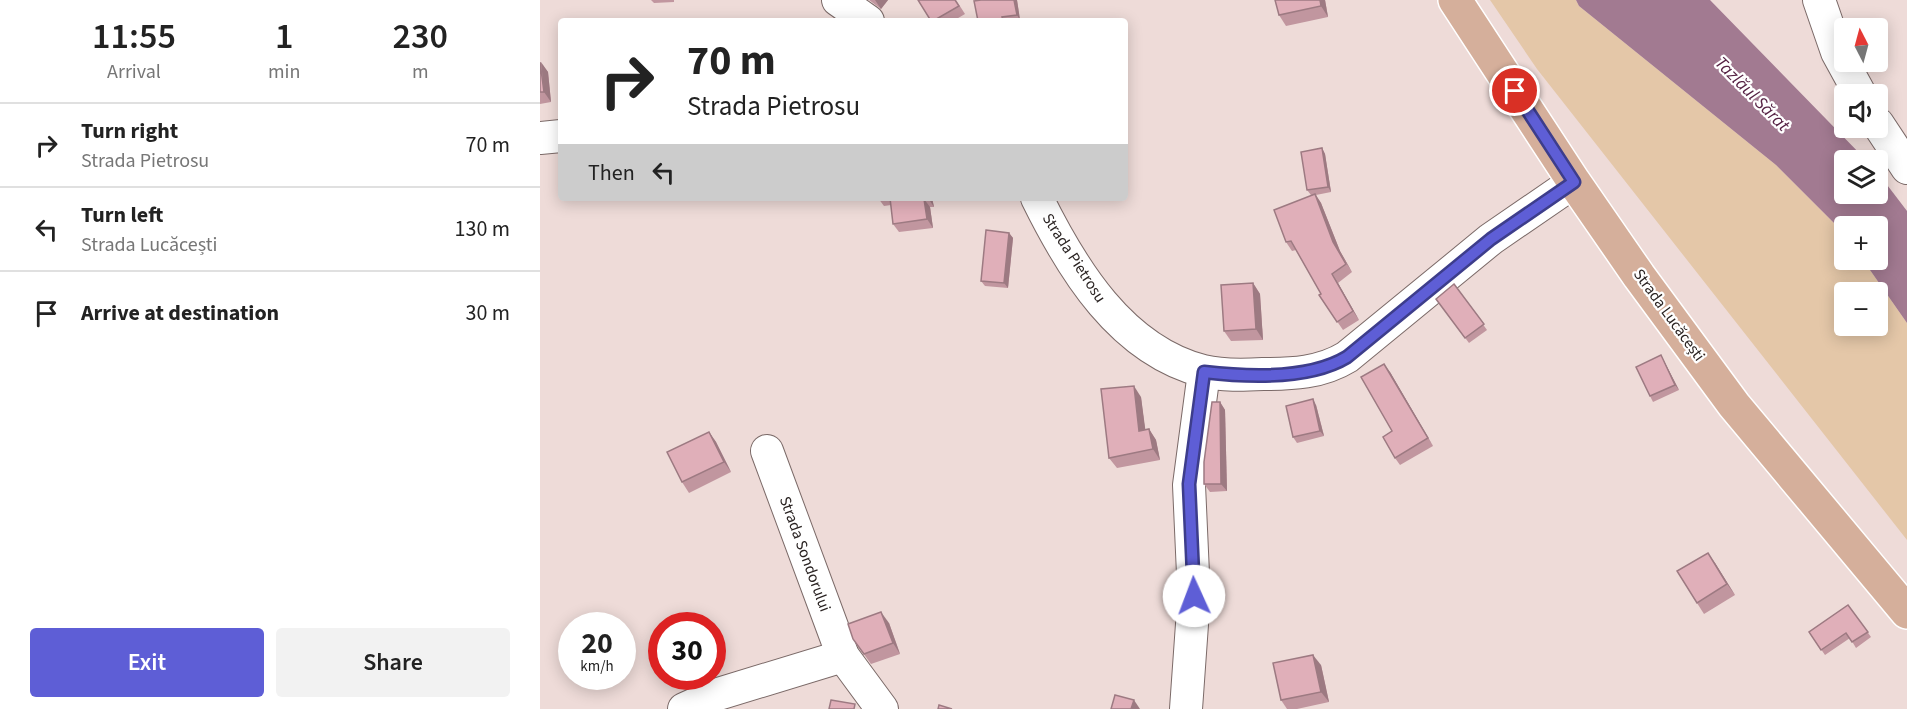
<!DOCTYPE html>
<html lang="en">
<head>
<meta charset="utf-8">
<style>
  :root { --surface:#fff; --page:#f2f2f2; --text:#222; --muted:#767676; --line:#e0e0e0; --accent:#5e5ed6 }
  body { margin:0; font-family:"Source Sans 3",sans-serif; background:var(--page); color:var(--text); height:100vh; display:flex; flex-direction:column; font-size:22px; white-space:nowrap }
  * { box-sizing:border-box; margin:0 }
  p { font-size:20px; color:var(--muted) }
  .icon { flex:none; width:33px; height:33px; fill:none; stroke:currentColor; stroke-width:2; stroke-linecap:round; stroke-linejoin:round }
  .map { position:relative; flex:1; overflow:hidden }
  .details { display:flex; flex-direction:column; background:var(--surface); width:540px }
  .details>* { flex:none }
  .top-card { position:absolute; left:18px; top:18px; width:570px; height:183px; border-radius:6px; box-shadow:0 3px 15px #0003; background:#fff; color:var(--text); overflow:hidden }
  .needle { width:39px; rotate:354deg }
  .tools { position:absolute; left:1294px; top:18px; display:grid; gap:12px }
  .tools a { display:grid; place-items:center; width:54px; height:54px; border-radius:6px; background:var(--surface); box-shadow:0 3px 15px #0003; font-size:30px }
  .speed { position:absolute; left:18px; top:612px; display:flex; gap:12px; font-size:30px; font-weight:700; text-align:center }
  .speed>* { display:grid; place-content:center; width:78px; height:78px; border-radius:50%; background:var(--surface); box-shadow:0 3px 15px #0003; line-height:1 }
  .speed small { font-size:15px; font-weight:400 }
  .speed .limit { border:9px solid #d22; background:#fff; color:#111 }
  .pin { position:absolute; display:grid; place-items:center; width:51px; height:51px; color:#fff; margin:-26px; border:3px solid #fff; border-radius:50%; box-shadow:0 2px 6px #0007 }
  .me { position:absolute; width:66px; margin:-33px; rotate:358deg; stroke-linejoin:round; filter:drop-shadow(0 0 4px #0008) }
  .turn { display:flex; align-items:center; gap:21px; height:126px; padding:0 30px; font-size:27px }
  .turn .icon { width:78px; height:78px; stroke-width:2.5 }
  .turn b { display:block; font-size:42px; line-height:51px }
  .then { display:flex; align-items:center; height:57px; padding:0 30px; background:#0003; gap:12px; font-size:22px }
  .eta { display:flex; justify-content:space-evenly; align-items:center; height:102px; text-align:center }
  .eta b { font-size:36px; font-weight:600; line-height:42px }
  .button { display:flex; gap:12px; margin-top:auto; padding:12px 30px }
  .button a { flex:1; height:69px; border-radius:6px; background:var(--accent); color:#fff; font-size:24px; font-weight:600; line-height:69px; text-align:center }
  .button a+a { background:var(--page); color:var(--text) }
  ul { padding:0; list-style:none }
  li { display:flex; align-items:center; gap:18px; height:84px; padding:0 30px; border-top:2px solid var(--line) }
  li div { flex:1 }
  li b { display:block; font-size:22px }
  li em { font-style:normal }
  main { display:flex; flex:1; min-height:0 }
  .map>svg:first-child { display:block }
  .green { fill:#e4c7a8; fill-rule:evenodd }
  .water { fill:#a27a91 }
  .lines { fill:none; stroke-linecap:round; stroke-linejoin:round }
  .minor-casing { stroke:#7b6a68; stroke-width:34 }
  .major-casing { stroke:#fff; stroke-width:36 }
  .minor { stroke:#fff; stroke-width:32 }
  .major { stroke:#d5af9b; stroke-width:33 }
  .wall { fill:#c1969f }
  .shaded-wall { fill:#9d7a82 }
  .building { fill:#e0afb9; stroke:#9d7a82; stroke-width:1.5 }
  .route-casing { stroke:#3d3d8b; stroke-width:15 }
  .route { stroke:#5e5ed6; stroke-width:10 }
  .labels { text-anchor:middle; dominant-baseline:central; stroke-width:4.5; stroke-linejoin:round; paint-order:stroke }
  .street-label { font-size:16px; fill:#2a2322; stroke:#fff }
  .water-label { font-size:18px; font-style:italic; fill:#562244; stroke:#fff }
</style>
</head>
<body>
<main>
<section class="details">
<div class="eta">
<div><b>11:55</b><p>Arrival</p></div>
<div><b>1</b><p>min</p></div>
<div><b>230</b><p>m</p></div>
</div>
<ul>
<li><svg class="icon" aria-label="right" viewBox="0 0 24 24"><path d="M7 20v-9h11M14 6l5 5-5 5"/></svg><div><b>Turn right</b><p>Strada Pietrosu</p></div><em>70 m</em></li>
<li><svg class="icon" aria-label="left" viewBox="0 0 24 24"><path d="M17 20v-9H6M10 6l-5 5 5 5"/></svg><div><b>Turn left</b><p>Strada Lucăcești</p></div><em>130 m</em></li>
<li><svg class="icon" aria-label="arrive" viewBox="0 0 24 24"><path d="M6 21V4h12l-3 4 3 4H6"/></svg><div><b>Arrive at destination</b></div><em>30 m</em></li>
</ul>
<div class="button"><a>Exit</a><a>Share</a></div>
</section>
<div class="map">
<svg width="1367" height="709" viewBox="0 0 1367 709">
  <rect width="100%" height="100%" fill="#eedbd8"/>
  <path class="green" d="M950 0H1036L1039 6 1236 165 1305 234V260H1323L1367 323V540L997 69ZM1305 292H1338V326H1305Z"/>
  <path class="water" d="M1036 0H1170L1326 160H1305V194H1338V173L1367 211V323L1323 260H1338V226H1305V234L1236 165 1039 6Z"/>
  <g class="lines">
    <g class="minor-casing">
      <g id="minor">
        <path d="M298 0 328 21"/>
        <path d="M1279 0 1297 52 1320 94"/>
        <path d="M1338 124 1367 168"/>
        <path d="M0 138 21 136"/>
        <path d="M497 198C532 269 581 350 663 371 682 376 704 375 723 374 752 374 781 373 807 357L951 239 1034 182"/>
        <path d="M227 451 303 656 342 709"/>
        <path d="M144 709 175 695 303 656"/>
        <path d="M646 709 654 596 649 485 664 372"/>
      </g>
    </g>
    <g class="major-casing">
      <path id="major" d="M915 0 1034 182 1099 276 1194 405 1367 612"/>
    </g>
    <use href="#minor" class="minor"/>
    <use href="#major" class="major"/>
  </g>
  <g class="wall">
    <path d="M111 0H134V2L114 3Z"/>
    <path d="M329 0H348L341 9Z"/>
    <path d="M416 0 425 14 413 21H391Z"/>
    <path d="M477 0 480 20 475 21H438Z"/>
    <path d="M785 0 788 17 746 26 739 15Z"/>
    <path d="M0 62 8 72 11 102 0 104Z"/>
    <path d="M782 148 785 154 791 192 776 195 781 203 800 251 812 272 798 283 819 320 803 330 779 295 781 294 756 250 752 251 746 242 771 195 767 190Z"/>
    <path d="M338 198H392L394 207H390L393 228 359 232 353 224 351 205 344 206Z"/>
    <path d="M469 233 473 238 468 288 445 286 441 281Z"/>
    <path d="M713 283 720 294 723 340 691 341 684 331Z"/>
    <path d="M914 284 947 330 929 343 896 299Z"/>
    <path d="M1124 361 1139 390 1113 402 1110 396Z"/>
    <path d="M850 372 893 446 860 465 855 458 852 431Z"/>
    <path d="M601 397 605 430 609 429 616 440 620 460 577 468 569 458Z"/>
    <path d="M680 402 685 410 687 491 670 492 664 484Z"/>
    <path d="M776 405 784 436 757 443 753 437Z"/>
    <path d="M169 432 176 442 191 472 149 493 142 482Z"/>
    <path d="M1175 563 1195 595 1164 614 1157 603Z"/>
    <path d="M1308 605 1331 637 1316 648 1310 638 1285 655 1269 632Z"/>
    <path d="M349 623 360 654 331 664 313 639Z"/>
    <path d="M781 665 789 702 757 709H747L741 700Z"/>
  </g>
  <g class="shaded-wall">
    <path d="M335 0H348L341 9Z"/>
    <path d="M474 0H477L480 20 477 15Z"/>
    <path d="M780 0H785L788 17 781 6Z"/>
    <path d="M1 62 8 72 11 102 4 92Z"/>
    <path d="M782 148 785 154 791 192 788 187Z"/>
    <path d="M775 194 781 203 800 251 812 272 793 242Z"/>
    <path d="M388 198H392L394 207Z"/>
    <path d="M384 199 390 207 393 228 387 219Z"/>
    <path d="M469 233 473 238 468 288 464 283Z"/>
    <path d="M792 274 798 283 819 320 813 311Z"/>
    <path d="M713 283 720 294 723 340 716 329Z"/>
    <path d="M1121 355 1124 361 1139 390 1135 385Z"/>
    <path d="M844 364 850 372 893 446 888 438Z"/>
    <path d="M594 386 601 397 607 442 599 431Z"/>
    <path d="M773 399 776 405 784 436 780 431Z"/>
    <path d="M680 402 685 410 687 491 681 484Z"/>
    <path d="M609 429 616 440 620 460 613 449Z"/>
    <path d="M169 432 176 442 191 472 184 462Z"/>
    <path d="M1168 553 1175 563 1195 595 1187 584Z"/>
    <path d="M341 612 349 623 360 654 353 643Z"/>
    <path d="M773 655 781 665 789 702 781 692Z"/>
    <path d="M594 700 600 709H591Z"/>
  </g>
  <g class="building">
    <path d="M378 0H415L419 6 393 21H391Z"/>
    <path d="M441 0H474L477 15 462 17 463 21H438L434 1Z"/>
    <path d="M735 0H780L781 6 739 15Z"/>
    <path d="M0 62 4 92H0Z"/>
    <path d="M782 148 788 187 767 190 761 152Z"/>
    <path d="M775 194 793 242 806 264 792 274 813 311 797 322 779 295 781 294 751 241 746 242 734 210Z"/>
    <path d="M350 198H388L384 199 387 219 353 224Z"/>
    <path d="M446 230 469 233 464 283 441 281Z"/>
    <path d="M713 283 716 329 684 331 681 285Z"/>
    <path d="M914 284 944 324 925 338 896 299Z"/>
    <path d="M1121 355 1135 385 1110 396 1096 367Z"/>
    <path d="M844 364 888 438 855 458 843 437 852 431 821 377Z"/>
    <path d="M594 386 599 431 609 429 613 449 569 458 561 389Z"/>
    <path d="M773 399 780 431 753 437 746 406Z"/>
    <path d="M672 402H680L681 484H664V462Z"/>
    <path d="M169 432 184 462 142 482 127 452Z"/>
    <path d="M1168 553 1187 584 1157 603 1137 571Z"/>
    <path d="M1308 605 1328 632 1312 642 1306 633 1281 650 1269 632Z"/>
    <path d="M341 612 353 643 324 654 313 639 308 624Z"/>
    <path d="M773 655 781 692 741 700 733 663Z"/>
    <path d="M575 695 594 700 591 709H571Z"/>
    <path d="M291 700 315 704 314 709H289Z"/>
    <path d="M399 705 412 709H398Z"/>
  </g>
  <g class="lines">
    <g class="route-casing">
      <path id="route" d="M654 596 649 484 664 372C707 377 769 380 807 357L951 239 1034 182 975 91"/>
    </g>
    <use href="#route" class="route"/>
  </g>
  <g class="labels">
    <g class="street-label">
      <text transform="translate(534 258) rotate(57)">Strada Pietrosu</text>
      <text transform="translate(1129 315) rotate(54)">Strada Lucăcești</text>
      <text transform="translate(265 554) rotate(70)">Strada Sondorului</text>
    </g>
    <g class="water-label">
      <text transform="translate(1212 94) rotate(45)">Tazlăul Sărat</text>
    </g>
  </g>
</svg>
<div class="tools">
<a><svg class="needle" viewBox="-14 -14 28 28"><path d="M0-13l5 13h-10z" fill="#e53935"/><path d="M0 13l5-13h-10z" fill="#767676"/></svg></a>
<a><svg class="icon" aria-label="sound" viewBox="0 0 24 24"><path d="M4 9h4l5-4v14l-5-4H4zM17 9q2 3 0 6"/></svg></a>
<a><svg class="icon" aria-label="layers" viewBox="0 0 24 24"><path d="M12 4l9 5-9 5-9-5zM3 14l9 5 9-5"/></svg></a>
<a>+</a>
<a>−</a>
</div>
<div class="speed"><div>20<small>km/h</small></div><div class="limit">30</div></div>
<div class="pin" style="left:975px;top:91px;background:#d93025"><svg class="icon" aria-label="arrive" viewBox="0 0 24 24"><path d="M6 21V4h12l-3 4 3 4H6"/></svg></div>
<svg class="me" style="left:654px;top:596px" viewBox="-20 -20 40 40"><circle r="19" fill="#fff"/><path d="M0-13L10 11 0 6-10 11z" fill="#5e5ed6"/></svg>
<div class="top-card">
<div class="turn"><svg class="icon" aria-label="right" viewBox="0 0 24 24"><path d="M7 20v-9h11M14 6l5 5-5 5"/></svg><div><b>70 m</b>Strada Pietrosu</div></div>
<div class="then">Then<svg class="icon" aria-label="left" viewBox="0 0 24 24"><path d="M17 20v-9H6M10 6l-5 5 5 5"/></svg></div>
</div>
</div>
</main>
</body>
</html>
